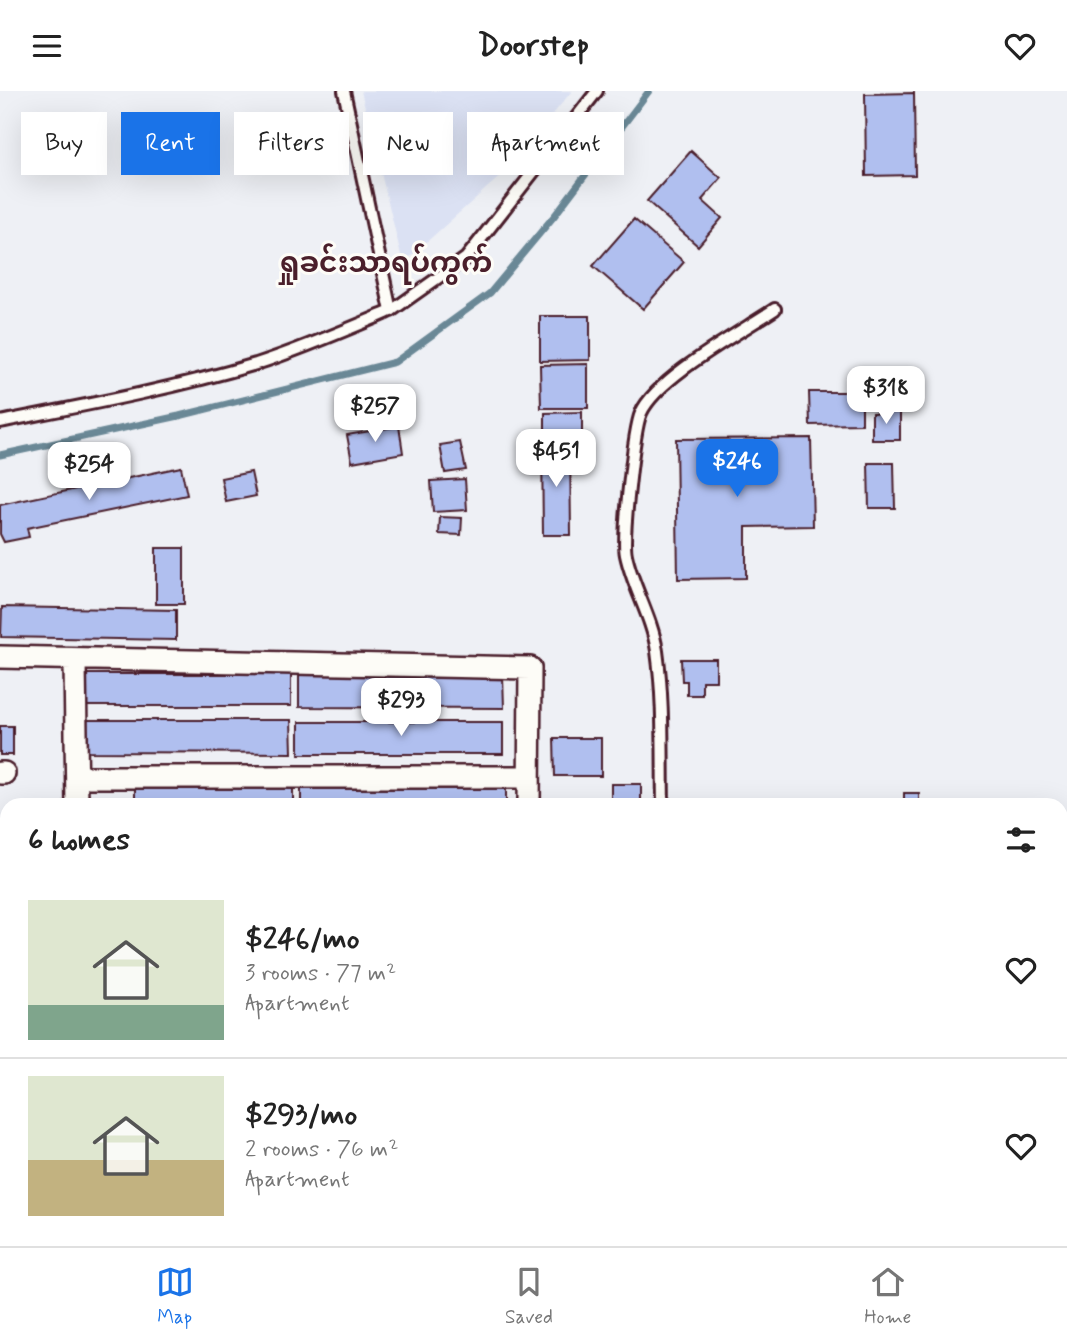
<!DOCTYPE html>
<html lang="en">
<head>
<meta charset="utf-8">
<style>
	:root { --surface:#fff; --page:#f6f6f6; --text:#222; --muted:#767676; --line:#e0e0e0; --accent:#1a73e8 }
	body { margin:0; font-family:Mynerve,"Noto Sans Myanmar",sans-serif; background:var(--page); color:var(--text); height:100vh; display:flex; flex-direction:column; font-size:26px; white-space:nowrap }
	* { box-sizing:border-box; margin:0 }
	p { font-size:23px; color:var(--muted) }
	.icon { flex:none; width:38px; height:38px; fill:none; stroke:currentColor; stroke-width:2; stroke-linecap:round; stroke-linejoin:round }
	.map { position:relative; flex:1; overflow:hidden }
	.drawer { position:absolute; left:0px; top:707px; width:1068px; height:448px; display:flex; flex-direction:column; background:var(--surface); border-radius:21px 21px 0 0; box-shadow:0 7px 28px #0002 }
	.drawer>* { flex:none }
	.top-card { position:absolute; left:21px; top:21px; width:700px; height:63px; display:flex; gap:14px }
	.price { position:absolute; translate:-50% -60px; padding:0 16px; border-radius:14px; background:#fff; color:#222; font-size:23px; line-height:46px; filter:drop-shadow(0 2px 4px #0008) }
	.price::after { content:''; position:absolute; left:50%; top:42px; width:21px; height:16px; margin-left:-10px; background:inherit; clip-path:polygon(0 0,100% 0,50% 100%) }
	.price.selected { background:var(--accent); color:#fff }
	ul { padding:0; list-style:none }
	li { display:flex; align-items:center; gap:21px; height:175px; padding:0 28px }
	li+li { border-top:2px solid var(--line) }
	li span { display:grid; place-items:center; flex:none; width:196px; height:140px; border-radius:0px; color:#555 }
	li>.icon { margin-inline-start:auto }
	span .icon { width:84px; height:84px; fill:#fffc; stroke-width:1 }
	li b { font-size:30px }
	h2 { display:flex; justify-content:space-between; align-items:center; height:84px; padding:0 28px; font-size:30px }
	.chip { padding:0 24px; border-radius:0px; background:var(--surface); box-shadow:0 7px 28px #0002; font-size:24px; line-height:63px }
	.chip.selected { background:var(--accent); color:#fff }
	header { display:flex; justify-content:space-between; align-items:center; height:91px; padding:0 28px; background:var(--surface); font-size:32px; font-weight:700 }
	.tabs { display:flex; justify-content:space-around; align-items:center; height:98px; border-top:2px solid var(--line); background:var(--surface); font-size:19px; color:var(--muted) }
	.tabs a { display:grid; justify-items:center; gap:4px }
	.tabs .selected { color:var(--accent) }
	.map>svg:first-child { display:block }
	.built { fill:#dbe1f3 }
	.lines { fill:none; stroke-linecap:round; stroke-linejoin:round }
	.stream { stroke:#6a8896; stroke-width:7 }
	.building { fill:#b0bfef; stroke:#4a1f2b; stroke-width:2 }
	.lane-casing { stroke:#4a1f2b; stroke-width:16 }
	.street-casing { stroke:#4a1f2b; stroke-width:26 }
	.lane { stroke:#fdfcf7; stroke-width:10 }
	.street { stroke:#fdfcf7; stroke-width:21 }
	.labels { text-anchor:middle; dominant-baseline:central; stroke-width:6; stroke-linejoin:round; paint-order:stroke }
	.quarter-label { font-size:28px; font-weight:bold; fill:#4a1f2b; stroke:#fdfcf7 }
</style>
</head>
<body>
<header><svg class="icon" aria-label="menu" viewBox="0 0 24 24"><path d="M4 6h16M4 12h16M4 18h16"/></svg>Doorstep<svg class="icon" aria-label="heart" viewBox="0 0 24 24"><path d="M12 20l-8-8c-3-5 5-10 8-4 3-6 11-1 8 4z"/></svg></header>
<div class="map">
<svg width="1067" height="1155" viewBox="0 0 1067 1155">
	<rect width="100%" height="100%" fill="#eef0f5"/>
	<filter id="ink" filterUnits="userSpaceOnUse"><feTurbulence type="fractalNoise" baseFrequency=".0143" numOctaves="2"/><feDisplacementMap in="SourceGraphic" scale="14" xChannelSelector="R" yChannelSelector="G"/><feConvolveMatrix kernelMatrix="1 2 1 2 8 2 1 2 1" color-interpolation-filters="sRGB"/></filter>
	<g filter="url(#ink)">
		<path class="built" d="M361,0H572L506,80L403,172Z
			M0,813H7V1148H555V1155H0Z"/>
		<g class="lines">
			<path class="stream" d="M0,364L179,325L395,271L490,202L555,124L649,0"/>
		</g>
		<path class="building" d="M914,2L915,84L866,85L865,3Z
			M691,60L721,87L702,109L722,127L698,155L647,110Z
			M634,128L684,171L643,218L593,175Z
			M540,225H590V269L540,270Z
			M588,273V317H541L540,274Z
			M809,301H862V333L810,334Z
			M582,321V344H545V322Z
			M900,321V349H872V322Z
			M399,335L403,362L352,371L347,344Z
			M811,347L813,435L746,436V487L678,488L676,348Z
			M460,351L466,379L445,382L440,354Z
			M542,352H570L571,444H543Z
			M868,372H894L895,417H869Z
			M181,376L187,404L27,437L29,446L4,451L0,443V414Z
			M251,381L256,405L226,411L221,387Z
			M465,388L467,419L433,421L431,390Z
			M440,426L462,427L461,444L439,443Z
			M156,457H184V513H156Z
			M2,516L176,519V549L1,546Z
			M681,568H716V590H702V604H687V590H682Z
			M87,583H291V615H87Z
			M299,584H503L504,617L299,616Z
			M87,629H291L292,662L87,661Z
			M299,631H503V663H299Z
			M0,635H13V664H0Z
			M554,647H601V685H555Z
			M611,693H641V714H611Z
			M135,696H293V714H135Z
			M301,697H506V714H301Z
			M904,702H919V714H904Z
			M0,854H7V1123H0Z
			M388,1148H431V1155H388Z"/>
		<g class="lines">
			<g class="lane-casing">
				<path id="lane" d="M344,0L391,220L466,167L597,0
					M0,331C86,314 172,298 256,273C302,258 346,239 391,220
					M663,714C662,663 664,610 657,560C652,526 633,497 626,464C622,447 634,338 641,322C657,286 741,241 775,218
					M0,1129H7
					M643,1155L645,1148"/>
			</g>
			<g class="street-casing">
				<path id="street" d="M0,566L530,577L529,714
					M75,573L77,714
					M0,682H4
					M77,686H529
					M0,797H7
					M74,1155V1148
					M514,1155L515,1148"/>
			</g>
			<use href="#lane" class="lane"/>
			<use href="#street" class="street"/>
		</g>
	</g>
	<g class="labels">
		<g class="quarter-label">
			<text x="385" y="173">ရှုခင်းသာရပ်ကွက်</text>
		</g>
	</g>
</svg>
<b class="price" style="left:886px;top:335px">$318</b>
<b class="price" style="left:375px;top:353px">$257</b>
<b class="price" style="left:556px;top:398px">$451</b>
<b class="price selected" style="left:737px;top:408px">$246</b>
<b class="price" style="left:89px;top:411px">$254</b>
<b class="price" style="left:401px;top:647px">$293</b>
<div class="top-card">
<a class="chip">Buy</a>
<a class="chip selected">Rent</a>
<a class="chip">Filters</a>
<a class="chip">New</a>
<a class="chip">Apartment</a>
</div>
<section class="drawer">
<h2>6 homes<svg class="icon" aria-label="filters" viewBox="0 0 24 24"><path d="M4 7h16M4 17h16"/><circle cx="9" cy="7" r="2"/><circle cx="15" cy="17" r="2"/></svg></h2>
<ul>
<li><span style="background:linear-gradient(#dfe7d0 75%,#7fa58c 0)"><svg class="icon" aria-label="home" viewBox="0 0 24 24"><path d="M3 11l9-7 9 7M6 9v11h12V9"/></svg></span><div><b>$246/mo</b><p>3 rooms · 77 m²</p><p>Apartment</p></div><svg class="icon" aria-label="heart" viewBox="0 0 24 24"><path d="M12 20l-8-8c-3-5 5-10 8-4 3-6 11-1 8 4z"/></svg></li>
<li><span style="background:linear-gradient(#dfe7d0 60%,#c2b280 0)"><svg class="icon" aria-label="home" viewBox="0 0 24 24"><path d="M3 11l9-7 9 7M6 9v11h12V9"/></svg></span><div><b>$293/mo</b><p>2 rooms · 76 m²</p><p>Apartment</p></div><svg class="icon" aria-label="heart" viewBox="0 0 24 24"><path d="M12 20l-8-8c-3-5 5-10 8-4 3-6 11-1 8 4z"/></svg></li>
</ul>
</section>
</div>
<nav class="tabs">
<a class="selected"><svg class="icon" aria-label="map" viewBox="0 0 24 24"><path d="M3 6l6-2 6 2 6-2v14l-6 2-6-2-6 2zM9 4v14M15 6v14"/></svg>Map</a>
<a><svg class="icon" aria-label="saved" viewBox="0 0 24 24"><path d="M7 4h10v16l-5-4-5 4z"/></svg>Saved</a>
<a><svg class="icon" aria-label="home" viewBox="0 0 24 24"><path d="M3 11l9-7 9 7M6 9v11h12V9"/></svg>Home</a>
</nav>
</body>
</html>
